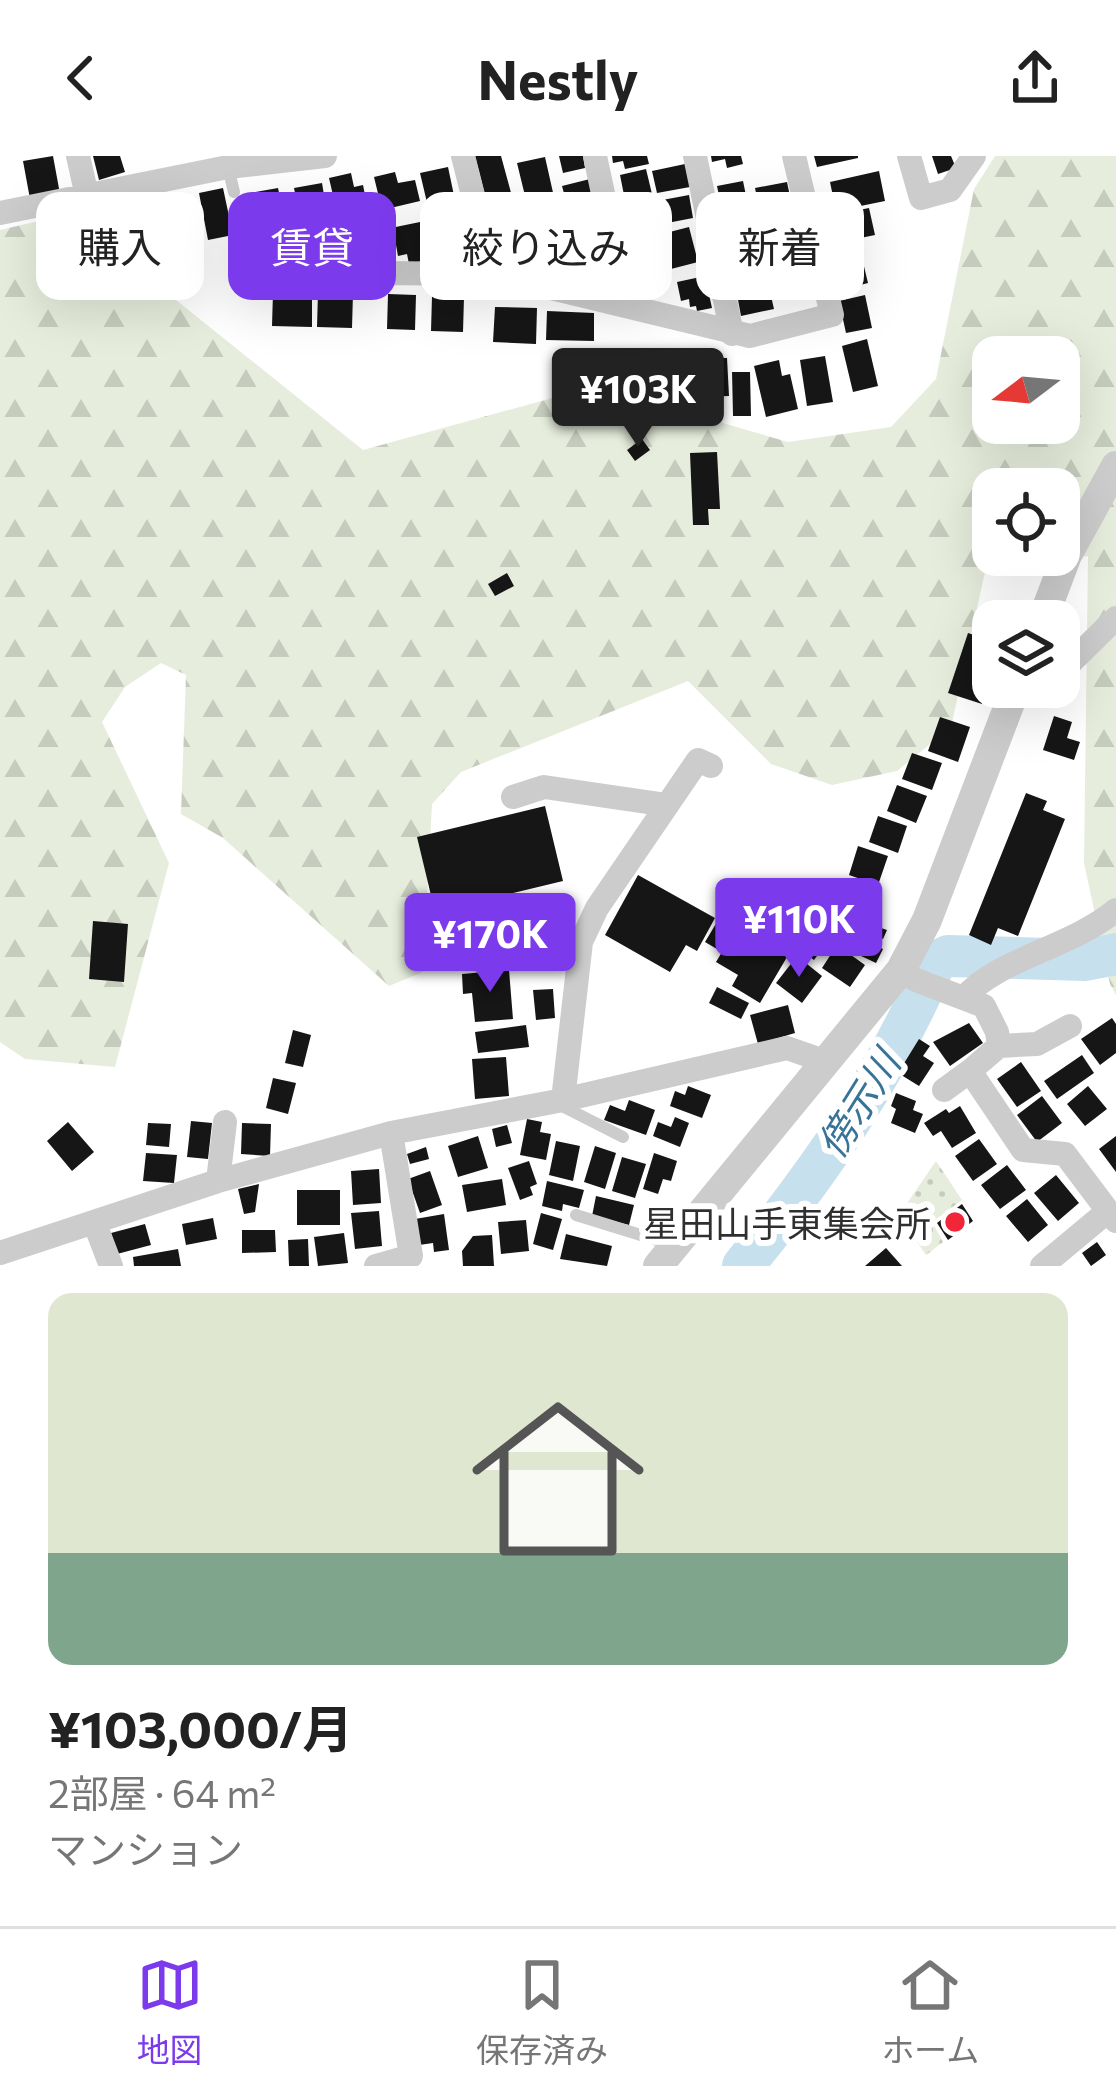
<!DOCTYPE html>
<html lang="ja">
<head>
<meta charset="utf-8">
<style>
	:root { --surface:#fff; --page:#f6f6f6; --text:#222; --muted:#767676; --line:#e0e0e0; --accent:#7c3aed }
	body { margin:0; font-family:Commissioner,"Noto Sans JP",sans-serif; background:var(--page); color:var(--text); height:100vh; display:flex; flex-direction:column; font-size:45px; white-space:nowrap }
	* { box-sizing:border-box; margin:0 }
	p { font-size:39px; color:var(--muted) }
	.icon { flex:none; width:66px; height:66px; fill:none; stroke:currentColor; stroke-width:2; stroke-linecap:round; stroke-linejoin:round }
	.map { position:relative; height:1110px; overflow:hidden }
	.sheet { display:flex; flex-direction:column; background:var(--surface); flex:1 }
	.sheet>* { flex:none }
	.hud { position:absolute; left:36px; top:36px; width:1044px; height:108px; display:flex; gap:24px }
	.needle { width:78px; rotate:254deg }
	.controls { position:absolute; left:972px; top:180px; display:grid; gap:24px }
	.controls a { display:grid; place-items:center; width:108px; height:108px; border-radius:24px; background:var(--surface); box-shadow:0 12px 48px #0002; font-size:60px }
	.price { position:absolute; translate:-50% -102px; padding:0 27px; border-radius:12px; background:var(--accent); color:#fff; font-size:39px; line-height:78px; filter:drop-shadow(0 3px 6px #0008) }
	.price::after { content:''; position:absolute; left:50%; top:72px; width:36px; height:27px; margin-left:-18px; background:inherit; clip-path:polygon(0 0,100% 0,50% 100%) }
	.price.active { background:#222; color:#fff }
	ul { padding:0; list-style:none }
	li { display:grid; align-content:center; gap:24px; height:636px; padding:0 48px }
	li+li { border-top:3px solid var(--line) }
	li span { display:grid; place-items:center; height:372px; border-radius:24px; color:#555 }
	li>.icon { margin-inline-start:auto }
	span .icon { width:216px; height:216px; fill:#fffc; stroke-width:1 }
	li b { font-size:51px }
	.tag { padding:0 42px; border-radius:24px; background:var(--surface); box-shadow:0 12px 48px #0002; font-size:42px; line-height:108px }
	.tag.active { background:var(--accent); color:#fff }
	header { display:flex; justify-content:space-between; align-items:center; height:156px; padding:0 48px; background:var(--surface); font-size:54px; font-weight:700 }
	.dock { display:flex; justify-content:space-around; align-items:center; height:168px; border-top:3px solid var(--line); background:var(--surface); font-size:33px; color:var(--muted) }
	.dock a { display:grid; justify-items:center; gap:6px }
	.dock .active { color:var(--accent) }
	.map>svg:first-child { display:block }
	.grass { fill:url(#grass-dots) }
	.forest { fill:url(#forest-firs); fill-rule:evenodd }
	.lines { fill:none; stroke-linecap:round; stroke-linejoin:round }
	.river { stroke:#c7e0ee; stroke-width:42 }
	.building { fill:#161616 }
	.service { stroke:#ccc; stroke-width:12 }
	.minor { stroke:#ccc; stroke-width:24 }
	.tertiary { stroke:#ccc; stroke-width:30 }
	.poi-dot { fill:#f12638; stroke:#fff; stroke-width:4.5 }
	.labels { text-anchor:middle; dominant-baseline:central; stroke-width:12; stroke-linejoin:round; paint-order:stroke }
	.poi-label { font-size:36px; fill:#2f2f2f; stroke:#fff; text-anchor:end }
	.water-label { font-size:39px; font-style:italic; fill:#377497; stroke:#fff }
</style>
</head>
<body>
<header><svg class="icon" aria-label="back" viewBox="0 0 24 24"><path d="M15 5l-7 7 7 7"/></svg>Nestly<svg class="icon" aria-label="share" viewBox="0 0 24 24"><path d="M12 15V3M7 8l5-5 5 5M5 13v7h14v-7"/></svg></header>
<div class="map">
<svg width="1116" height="1110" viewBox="0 0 1116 1110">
	<defs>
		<pattern id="grass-dots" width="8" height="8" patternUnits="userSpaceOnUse" patternTransform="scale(3)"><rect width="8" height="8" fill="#e6eddc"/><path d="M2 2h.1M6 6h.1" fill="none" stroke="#c6ccbd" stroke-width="1.8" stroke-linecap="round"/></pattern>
		<pattern id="forest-firs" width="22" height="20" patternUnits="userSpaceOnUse" patternTransform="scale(3)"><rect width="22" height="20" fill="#e6eddc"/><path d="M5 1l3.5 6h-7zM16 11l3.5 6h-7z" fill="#c6ccbd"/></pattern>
	</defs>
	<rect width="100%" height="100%" fill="#fff"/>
	<path class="grass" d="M936,1005L962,1044L932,1066L943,1086L926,1099L899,1059Z"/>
	<path class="forest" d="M995,0H1116V839L1110,828L1084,707L1088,400L985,416L951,571L897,615L832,629L771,608L688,525L461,616L432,648L423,816L389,830L223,682L181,658L186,519L161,507L125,531L102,566L169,707L115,911L25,903L0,886V74L137,42L159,61L166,136L363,294L596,230L788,286L891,271L936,223L974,33ZM993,201H1059V267H993ZM993,333H1059V399H993Z"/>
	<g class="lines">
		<path class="river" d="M743,1110C820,1015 887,919 935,806L948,800L1085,804L1116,798"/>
	</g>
	<path class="building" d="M53,0L60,38L30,43L23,5Z
		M93,0H120L125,16L99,24Z
		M475,0H501L513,44L488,51Z
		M559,0H583L585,12L563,17Z
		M612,0H647L649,8L625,13L623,5L613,7Z
		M711,0H741L743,8L727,12L725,3L712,6Z
		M814,0H858V2L817,11Z
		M932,0H951L956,12L938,18Z
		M545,1L554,41L527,48L517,7Z
		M685,8L690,31L657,37L652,15Z
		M448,11L456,49L429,55L420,17Z
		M646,13L652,38L625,44L620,19Z
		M879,15L885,45L836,55L830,26Z
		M395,16L398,27L415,24L420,45L382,54L374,21Z
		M351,17L354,31L363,29L368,54L338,61L329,22Z
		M590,23L596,47L586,50L589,62L572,67L562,30Z
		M743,25L749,54L723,60L717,30Z
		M787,26L791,45L781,47L782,57L761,61L755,32Z
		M322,27L327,57L300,62L294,32Z
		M223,32L233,79L208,84L199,37Z
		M278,32L284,60L255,65L250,37Z
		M689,39L693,62L662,68L657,45Z
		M651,43L656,68L626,74L620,50Z
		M869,52L875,79L841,86L835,59Z
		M513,53L523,102L509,105L503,80L493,82L488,59Z
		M556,58L566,104L538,110L528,64Z
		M795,59L799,76L763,86L758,69Z
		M598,64L600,74L574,81L572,70Z
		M420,66L427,104L409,108L407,98L398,100L396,89L389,91L386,73Z
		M369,67L376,105L349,110L341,72Z
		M462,69L470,107L447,112L439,74Z
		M289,70L294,98L257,106L251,78Z
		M328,70L335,104L311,110L304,75Z
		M689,71L698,106L671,113L662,78Z
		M754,71L760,100L734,106L727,77Z
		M655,76L658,95L628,101L624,82Z
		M603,80L611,119L579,125L571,86Z
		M795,84L801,110L773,117L767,91Z
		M861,98L868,127L837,135L830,105Z
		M662,101L667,125L638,131L633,107Z
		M762,105L766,121L734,129L730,112Z
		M705,120L712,152L697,155L696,150L690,151L689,143L681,145L677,126Z
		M768,127L774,153L741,160L736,133Z
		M273,136L312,137V171L272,170Z
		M318,136L353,137L352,172L317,171Z
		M388,138L416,139L415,174L387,173Z
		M865,139L872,172L846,177L839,145Z
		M432,140L464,141L463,176L431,175Z
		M495,151L537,152L536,188L493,186Z
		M547,155L594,157V185L546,184Z
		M867,183L878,230L853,236L842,190Z
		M825,200L833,246L807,250L800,204Z
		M711,202H727L729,240L700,241L698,220H712Z
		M779,204L782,220L790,218L798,253L766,261L754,210Z
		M732,216H750L751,260H733Z
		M642,283L650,294L635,305L627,294Z
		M717,296L720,353H708L709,369H693L690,297Z
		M507,417L514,430L495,440L488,428Z
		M968,477L990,484L984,503L993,506V513L982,548L948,537Z
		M1054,560L1072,566L1067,582L1080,586L1074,604L1043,594Z
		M940,561L970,571L958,606L928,595Z
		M912,597L942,607L932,634L902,623Z
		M897,629L927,640L916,667L887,655Z
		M1026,637L1047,645L1043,654L1065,663L1018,780L998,772L991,789L969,779Z
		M545,650L563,725L435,756L417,681Z
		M878,660L907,670L898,697L869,686Z
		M858,690L888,700L878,729L849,719Z
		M638,719L715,762L697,795L686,789L670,816L605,779Z
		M844,722L870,732L860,760L833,750Z
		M720,761L787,801L760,847L732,830L738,819L716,806L722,796L705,786Z
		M852,762L887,774L883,783L849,770Z
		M813,763L833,778L814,804L794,789Z
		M93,765L128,768L124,826L89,823Z
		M549,772L569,774L567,796L547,794Z
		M866,784L883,793L876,807L859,799Z
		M837,789L865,809L850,831L822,812Z
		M797,800L822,820L802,847L776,827Z
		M509,814L513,863L475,866L472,837L463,838L462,818Z
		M717,831L749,847L741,863L709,847Z
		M553,833L555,862L536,864L533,834Z
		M788,849L795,877L758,888L750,859Z
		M1112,862L1116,868V897L1100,909L1081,883Z
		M969,867L983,887L950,910L933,886Z
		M526,869L529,891L478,897L475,876Z
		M293,874L311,879L303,911L285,907Z
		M919,883L930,890L923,900L934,907L919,930L898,917Z
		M1082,899L1094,917L1057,943L1044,925Z
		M506,901L509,940L475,943L472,903Z
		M1021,906L1041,935L1017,951L997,923Z
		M273,922L296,927L288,958L266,952Z
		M688,930L711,939L702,962L670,950L675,935L685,939Z
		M1088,930L1107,953L1085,970L1067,948Z
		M896,937L916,945L913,954L923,958L915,977L891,967L896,953L891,950Z
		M1042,940L1062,967L1037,986L1017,959Z
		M629,944L655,954L646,979L604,964L610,949L625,955Z
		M960,950L976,977L952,992L941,975L933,980L924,967L946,953L949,957Z
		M675,961L689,967L680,991L653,980L658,966L671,971Z
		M527,963L542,966L540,976L551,978L546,1004L520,999Z
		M191,965L212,967L208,1003L187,1001Z
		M68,966L94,996L72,1015L47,985Z
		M148,967L171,968L169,991L146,989Z
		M242,967L271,968L270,1000L241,998Z
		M507,969L512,987L496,991L492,973Z
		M478,980L488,1012L458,1021L448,990Z
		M1116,980V1016L1099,993Z
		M979,983L997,1008L973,1025L955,1000Z
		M556,985L580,990L573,1025L549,1019Z
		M595,990L616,997L605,1033L584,1026Z
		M426,991L429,1003L410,1008L407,998Z
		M146,997L177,999L174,1027L143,1025Z
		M654,997L677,1005L671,1025L663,1023L658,1038L643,1033Z
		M622,1001L646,1008L635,1042L612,1035Z
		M529,1005L537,1028L530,1031L533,1039L520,1044L508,1012Z
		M1007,1009L1026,1034L1000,1053L981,1029Z
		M379,1013L381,1047L353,1049L351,1015Z
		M430,1015L442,1049L420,1057L408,1023Z
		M1056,1019L1079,1047L1058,1065L1034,1037Z
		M502,1023L506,1049L467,1056L462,1029Z
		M547,1025L584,1034L579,1052L563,1048L562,1055L542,1050Z
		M259,1028L255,1056L244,1058L238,1033Z
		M297,1034H340V1069H297Z
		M596,1040L634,1049L629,1069L592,1060Z
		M1027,1043L1048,1069L1028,1086L1006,1060Z
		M962,1048L973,1065L948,1084L937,1067Z
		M379,1055L382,1090L355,1093L351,1057Z
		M541,1057L562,1063L553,1094L533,1088Z
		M444,1058L449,1094L434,1096L433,1087L419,1089L415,1063Z
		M213,1062L217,1083L186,1089L182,1068Z
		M526,1064L529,1095L501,1098L498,1066Z
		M145,1068L151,1089L117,1098L111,1077Z
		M242,1074H275L276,1096L242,1097Z
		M344,1077L348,1107L318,1110L314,1081Z
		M566,1078L612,1090L607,1110L560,1103Z
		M492,1079L494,1110H463L462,1095L473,1080Z
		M308,1083L309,1110H289L288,1084Z
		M1097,1086L1106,1099L1091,1110L1082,1097Z
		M886,1092L902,1110H865Z
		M178,1093L181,1110H134L133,1101Z"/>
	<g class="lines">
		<path class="service" d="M228,11L234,36
			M560,949L623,981
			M576,1059L673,1089"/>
		<path class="minor" d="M78,0L87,40
			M463,0L493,118
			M595,0L627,150
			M695,0L732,178
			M909,0L921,42L950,34L974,0
			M0,57L228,11L325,0
			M252,116L493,118L750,180L832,159L794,0
			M1059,518L1116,462
			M513,641L544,631L667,649
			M901,814L916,824L984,850L997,876L999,890L970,915L1023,994L1065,998L1108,1055
			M964,842C995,804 1072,791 1116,754
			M999,890L1037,888L1070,870
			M944,934L970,915
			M563,944L581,786L597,752L698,604L711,610
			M218,1025L225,966
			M95,1068L111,1110
			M0,1097L218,1025L391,977L563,944L787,892L824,905
			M376,1110L411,1100L391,977
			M1042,1110L1108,1055L1116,1065"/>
		<path class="tertiary" d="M1042,465L1067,399L1116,310
			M658,1110L901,814L927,764L1016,531"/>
	</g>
	<circle class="poi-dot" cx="955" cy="1066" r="12"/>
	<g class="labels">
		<g class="poi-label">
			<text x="931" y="1066">星田山手東集会所</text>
		</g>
		<g class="water-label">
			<text transform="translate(857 947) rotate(-58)">傍示川</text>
		</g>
	</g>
</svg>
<div class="controls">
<a><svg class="needle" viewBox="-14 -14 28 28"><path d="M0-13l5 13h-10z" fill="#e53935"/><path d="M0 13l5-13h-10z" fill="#767676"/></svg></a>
<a><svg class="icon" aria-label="locate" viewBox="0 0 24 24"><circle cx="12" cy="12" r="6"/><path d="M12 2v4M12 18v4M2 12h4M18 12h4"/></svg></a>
<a><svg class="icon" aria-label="layers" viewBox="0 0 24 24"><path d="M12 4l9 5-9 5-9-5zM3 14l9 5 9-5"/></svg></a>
</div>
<b class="price active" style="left:638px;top:294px">¥103K</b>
<b class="price" style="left:799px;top:824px">¥110K</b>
<b class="price" style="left:490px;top:839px">¥170K</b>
<div class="hud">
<a class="tag">購入</a>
<a class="tag active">賃貸</a>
<a class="tag">絞り込み</a>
<a class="tag">新着</a>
</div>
</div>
<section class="sheet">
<ul>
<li><span style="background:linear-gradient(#dfe7d0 70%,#7fa58c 0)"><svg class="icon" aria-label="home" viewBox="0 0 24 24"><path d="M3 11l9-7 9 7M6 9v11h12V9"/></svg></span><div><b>¥103,000/月</b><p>2部屋 · 64 m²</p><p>マンション</p></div></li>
</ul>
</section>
<nav class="dock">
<a class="active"><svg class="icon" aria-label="map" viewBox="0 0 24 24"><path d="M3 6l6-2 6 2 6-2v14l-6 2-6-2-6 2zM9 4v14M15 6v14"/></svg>地図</a>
<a><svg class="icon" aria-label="saved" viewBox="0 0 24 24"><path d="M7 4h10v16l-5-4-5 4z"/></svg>保存済み</a>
<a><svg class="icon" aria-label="home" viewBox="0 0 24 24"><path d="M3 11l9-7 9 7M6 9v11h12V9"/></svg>ホーム</a>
</nav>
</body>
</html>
